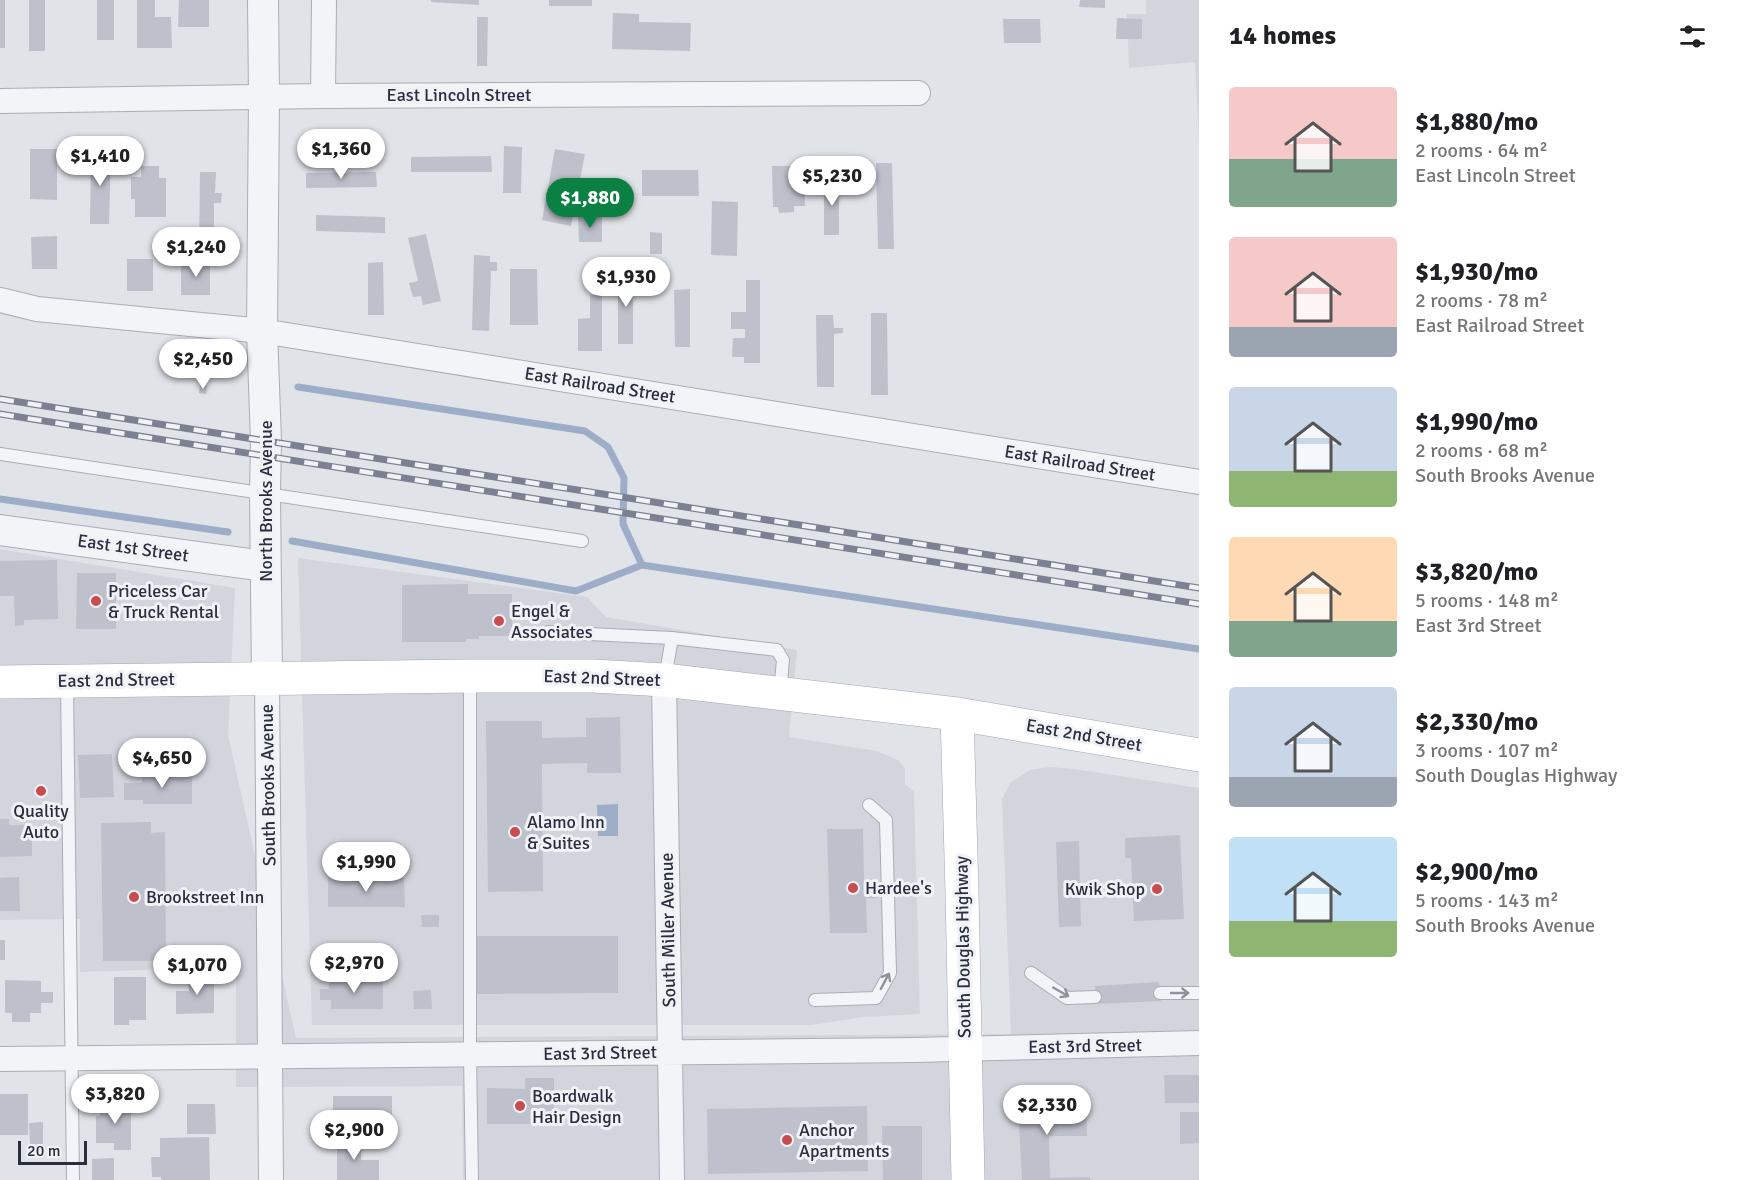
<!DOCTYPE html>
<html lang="en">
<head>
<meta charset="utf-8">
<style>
	:root { --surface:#fff; --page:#f6f6f6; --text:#202124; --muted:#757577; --accent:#0b8043 }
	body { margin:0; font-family:Signika,sans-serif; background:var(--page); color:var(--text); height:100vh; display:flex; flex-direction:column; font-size:22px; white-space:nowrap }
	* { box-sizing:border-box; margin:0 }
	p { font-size:20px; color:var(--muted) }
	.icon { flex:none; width:33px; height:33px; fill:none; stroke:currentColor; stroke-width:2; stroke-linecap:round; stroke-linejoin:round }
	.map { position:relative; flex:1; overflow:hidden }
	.panel { display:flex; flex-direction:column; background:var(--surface); width:540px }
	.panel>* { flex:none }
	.scale { position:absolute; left:18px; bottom:15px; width:69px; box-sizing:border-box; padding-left:6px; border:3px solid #2a2f3f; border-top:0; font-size:16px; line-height:21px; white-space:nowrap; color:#2a2f3f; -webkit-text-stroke:4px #f0f2f6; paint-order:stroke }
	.price { position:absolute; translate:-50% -51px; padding:0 14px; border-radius:21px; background:#fff; color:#222; font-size:20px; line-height:39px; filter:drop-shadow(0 2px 3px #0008) }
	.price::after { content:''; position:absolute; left:50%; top:36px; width:18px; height:14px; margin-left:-9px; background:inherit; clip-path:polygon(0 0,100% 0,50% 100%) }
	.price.active { background:var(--accent); color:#fff }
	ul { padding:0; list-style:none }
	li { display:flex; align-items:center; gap:18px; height:150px; padding:0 30px }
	li span { display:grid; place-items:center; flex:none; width:168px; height:120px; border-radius:6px; color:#555 }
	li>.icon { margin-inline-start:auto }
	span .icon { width:72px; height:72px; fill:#fffc; stroke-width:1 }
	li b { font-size:26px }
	h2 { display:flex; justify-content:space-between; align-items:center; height:72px; padding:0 30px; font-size:26px }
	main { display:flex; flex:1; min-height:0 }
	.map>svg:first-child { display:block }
	.built { fill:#d3d5dd }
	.water { fill:#9dadc7 }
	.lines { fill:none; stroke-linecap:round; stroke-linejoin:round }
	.stream { stroke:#9dadc7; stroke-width:7 }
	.building { fill:#bec1cb }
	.service-casing { stroke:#a9adb5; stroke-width:14 }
	.minor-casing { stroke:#a9adb5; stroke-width:26 }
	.tertiary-casing { stroke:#a9adb5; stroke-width:32 }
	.primary-casing { stroke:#a0a6b4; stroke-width:34 }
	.service { stroke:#f3f4f7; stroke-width:12 }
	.minor { stroke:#f3f4f7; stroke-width:24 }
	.tertiary { stroke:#f3f4f7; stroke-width:30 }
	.primary { stroke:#fff; stroke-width:33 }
	.rail-casing { stroke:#7b8191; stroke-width:7 }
	.rail { stroke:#f0f2f6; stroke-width:4.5; stroke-dasharray:14; stroke-linecap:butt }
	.oneway { stroke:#8e929b }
	.poi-dot { fill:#c74c50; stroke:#f0f2f6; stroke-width:2 }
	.labels { text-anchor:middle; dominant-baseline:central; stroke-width:6; stroke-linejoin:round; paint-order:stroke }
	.street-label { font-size:18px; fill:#2a2f3f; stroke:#f0f2f6 }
	.poi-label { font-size:18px; fill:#2a2f3f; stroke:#f0f2f6; text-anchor:start }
</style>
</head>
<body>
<main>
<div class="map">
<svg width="1199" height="1180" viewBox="0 0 1199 1180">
	<rect width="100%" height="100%" fill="#e0e3e8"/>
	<path class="built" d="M1146,0H1199V141L1195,62L1129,68L1127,14H1146Z
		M0,549L235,588L228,735L296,1038L1011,1034L1002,799L1010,783L1030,770L1050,767L1074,769L1199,788V1180H463L462,1086L236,1087V967L80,972V919L0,920Z
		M298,558L587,597L606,617L797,650L789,737L877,751L900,761L905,769V784L914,792L920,1014L863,1017L812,1025H312Z"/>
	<path class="water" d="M618,804V836H598L597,805Z"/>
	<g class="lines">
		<path class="stream" d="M298,387L585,431L608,447L624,478L623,524L642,565L1199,649
			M0,499L228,532
			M292,541L576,591L642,565"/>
	</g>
	<path class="building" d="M0,0H5V48H0Z
		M29,0H45V51H29Z
		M97,0H114V40H97Z
		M137,0H155V17H171L172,48H137Z
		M179,0H209V27H178Z
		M431,0H479V5L431,2Z
		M549,0H592V6H549Z
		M1080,0H1105V8L1079,7Z
		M613,13L639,14V22L691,23L690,51L612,49Z
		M477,17H488L487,66H477Z
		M1117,18L1142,19V39H1116Z
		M1003,19H1040L1041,43H1004Z
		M504,146L522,147L521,193H503Z
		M30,149H57V200L30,199Z
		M555,149L585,154L571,226L542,220Z
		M91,151L111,152L109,224H90Z
		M491,156L492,172H411V157Z
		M876,163H892L894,249H878Z
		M141,166H159V178H166V217H135V199H131V177H141Z
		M772,166H791V174L804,173L805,206H794V212L779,213L778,207H773Z
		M642,170H698L699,196H642Z
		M200,172H216L215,193H222L221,203H214V253H199Z
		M376,172L377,187L306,188V173Z
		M824,180H839V235H824Z
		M712,201L738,202L737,256L711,255Z
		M316,215L385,217V233L316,231Z
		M602,216V242H579L578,217Z
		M650,232L662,233V254H650Z
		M426,234L441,301L423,305L421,296L413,297L409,283L418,281L408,238Z
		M57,236V269H32L31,237Z
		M474,255L490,256V262H497V271H491L489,331L472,330Z
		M127,259H153V291H127Z
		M181,262H210V295H181Z
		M383,262L384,315H368V263Z
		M510,269H537L538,325H510Z
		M618,273H633V344H618Z
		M746,280H760V363H744V357H732L733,338H745V329H731V312H746Z
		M690,289V347H675L674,290Z
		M590,295H602V351H578V319L590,318Z
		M871,313H887L888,395H871Z
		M816,315H833L834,328H843V333L834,334V387H817Z
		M200,385L207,386L206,394L199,393Z
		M57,560L58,619L24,620V625L15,626L14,596H0V561Z
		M77,573H116V629H76Z
		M468,584V594H512V636H479V639H466V642H402V585Z
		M620,717L621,773H587V763L542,764L543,891L488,892L486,721H542V738L586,737V718Z
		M112,754L114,797L80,798L78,755Z
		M142,772H192V804H143V800H124V783H142Z
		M0,819H9V825H32V856L0,857Z
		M151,822V833L165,832L166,961H103L101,823Z
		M827,829H863L864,879H877V898H866L867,933H830Z
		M1180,835L1184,919L1134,921L1131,858H1125V838Z
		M1079,841L1081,926L1059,927L1056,842Z
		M19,877L20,911H0V878Z
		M328,878H404L405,907H328Z
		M421,915H439V927H422Z
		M476,936H618V993L476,994Z
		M0,940H5V960H0Z
		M188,976H214V1013L176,1014V991H189Z
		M114,977H146V1020H129V1025H114Z
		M5,980L41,981V992H53V1003H41V1013H30V1022H12V1013H5Z
		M329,980H383V1009H331V1000H320V989H329Z
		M1159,982L1161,1001L1096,1004L1095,986Z
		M431,990L432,1009H414L413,991Z
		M1164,1075H1199V1103H1165Z
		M525,1078H554V1124H487V1088L525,1089Z
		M0,1094H28V1135H0Z
		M333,1096H392V1129H333Z
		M106,1100H120V1107H131V1150H114V1143H96V1116H100V1105H106Z
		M187,1104H215L216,1134H187Z
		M1086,1105L1087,1136H1049L1050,1178L1090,1177V1180H1022L1018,1106Z
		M867,1106L868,1171L708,1174L707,1109Z
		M1180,1112H1199V1143L1180,1144Z
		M43,1122V1144H30L29,1123Z
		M882,1126H922V1180H883Z
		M337,1135H361V1160H379V1180H337Z
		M209,1137L210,1180H161V1177H152L151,1157H160V1138Z
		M114,1158V1180H92V1159Z"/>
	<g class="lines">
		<g class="service-casing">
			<path id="service" d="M0,454L582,541
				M548,632L672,638L777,650L783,660L780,692
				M470,677V1054L472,1180
				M665,678L672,638
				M67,683L73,1180
				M1031,973L1067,998L1095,997
				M1160,993H1199
				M815,1000L876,998L890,973L886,820L869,805"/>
		</g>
		<g class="minor-casing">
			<path id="minor" d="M323,96L324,0
				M0,101L323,96L918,93
				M0,300L37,309L262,331L1199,482
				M267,678L271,1180
				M664,680L672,1180
				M0,1059L915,1050L1199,1043"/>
		</g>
		<g class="tertiary-casing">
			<path id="tertiary" d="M263,0L264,96L262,331L266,441L265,494L267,678
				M0,530L265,566"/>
		</g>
		<g class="primary-casing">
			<path id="primary" d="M0,682L470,676H594L664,680L957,714L1199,755
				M957,714L962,893L968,1180"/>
		</g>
		<use href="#service" class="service"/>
		<use href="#minor" class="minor"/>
		<use href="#tertiary" class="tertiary"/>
		<use href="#primary" class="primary"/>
		<g class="rail-casing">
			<path id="rail" d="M0,399L1199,588
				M0,414L1199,604"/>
		</g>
		<use href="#rail" class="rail"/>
	</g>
	<defs><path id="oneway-shaft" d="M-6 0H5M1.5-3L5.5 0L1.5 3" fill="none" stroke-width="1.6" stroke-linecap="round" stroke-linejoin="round" transform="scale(1.5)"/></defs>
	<g class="oneway">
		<use href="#oneway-shaft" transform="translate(885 981) rotate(-62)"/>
		<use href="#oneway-shaft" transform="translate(1061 992) rotate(30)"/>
		<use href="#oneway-shaft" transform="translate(1180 993)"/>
	</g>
	<g class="poi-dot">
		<circle cx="96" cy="601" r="6"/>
		<circle cx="499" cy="621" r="6"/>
		<circle cx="41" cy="791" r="6"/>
		<circle cx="515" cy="832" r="6"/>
		<circle cx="853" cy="888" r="6"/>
		<circle cx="1157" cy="889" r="6"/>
		<circle cx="134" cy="897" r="6"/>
		<circle cx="520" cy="1106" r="6"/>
		<circle cx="787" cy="1140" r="6"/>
	</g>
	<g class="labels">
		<g class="street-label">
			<text x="459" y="95">East Lincoln Street</text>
			<text transform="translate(600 385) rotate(9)">East Railroad Street</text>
			<text transform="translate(1080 463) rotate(9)">East Railroad Street</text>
			<text transform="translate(266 501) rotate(-90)">North Brooks Avenue</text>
			<text transform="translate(133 548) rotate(8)">East 1st Street</text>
			<text transform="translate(602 678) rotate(2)">East 2nd Street</text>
			<text transform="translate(116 680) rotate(-1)">East 2nd Street</text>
			<text transform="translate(1084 735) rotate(10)">East 2nd Street</text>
			<text transform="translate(268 785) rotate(-91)">South Brooks Avenue</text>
			<text transform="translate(668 930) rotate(-91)">South Miller Avenue</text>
			<text transform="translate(963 947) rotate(-91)">South Douglas Highway</text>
			<text transform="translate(1085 1046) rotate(-1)">East 3rd Street</text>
			<text transform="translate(600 1053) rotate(-1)">East 3rd Street</text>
		</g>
		<g class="poi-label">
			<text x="108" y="591">Priceless Car<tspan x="108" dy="21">&amp; Truck Rental</tspan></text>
			<text x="511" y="611">Engel &amp;<tspan x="511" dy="21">Associates</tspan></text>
			<text x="41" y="811" text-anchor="middle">Quality<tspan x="41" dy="21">Auto</tspan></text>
			<text x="527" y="822">Alamo Inn<tspan x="527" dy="21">&amp; Suites</tspan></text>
			<text x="865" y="888">Hardee's</text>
			<text x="1145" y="889" text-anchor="end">Kwik Shop</text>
			<text x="146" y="897">Brookstreet Inn</text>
			<text x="532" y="1096">Boardwalk<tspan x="532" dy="21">Hair Design</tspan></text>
			<text x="799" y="1130">Anchor<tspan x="799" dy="21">Apartments</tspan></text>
		</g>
	</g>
</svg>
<div class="scale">20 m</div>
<b class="price" style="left:341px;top:180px">$1,360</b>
<b class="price" style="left:100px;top:187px">$1,410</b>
<b class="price" style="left:832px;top:207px">$5,230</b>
<b class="price active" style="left:590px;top:229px">$1,880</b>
<b class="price" style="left:196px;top:278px">$1,240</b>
<b class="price" style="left:626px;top:308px">$1,930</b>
<b class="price" style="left:203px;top:390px">$2,450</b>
<b class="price" style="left:162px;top:789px">$4,650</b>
<b class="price" style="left:366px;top:893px">$1,990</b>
<b class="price" style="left:354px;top:994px">$2,970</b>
<b class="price" style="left:197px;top:996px">$1,070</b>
<b class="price" style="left:115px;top:1125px">$3,820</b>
<b class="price" style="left:1047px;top:1136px">$2,330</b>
<b class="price" style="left:354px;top:1161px">$2,900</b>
</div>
<section class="panel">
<h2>14 homes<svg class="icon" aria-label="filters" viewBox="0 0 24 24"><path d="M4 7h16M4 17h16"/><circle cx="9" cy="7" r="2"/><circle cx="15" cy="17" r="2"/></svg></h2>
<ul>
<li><span style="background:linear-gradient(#f6c9c9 60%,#7fa58c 0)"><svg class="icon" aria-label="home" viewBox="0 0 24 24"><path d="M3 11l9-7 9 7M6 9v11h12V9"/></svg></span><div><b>$1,880/mo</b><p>2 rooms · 64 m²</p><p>East Lincoln Street</p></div></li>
<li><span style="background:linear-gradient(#f6c9c9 75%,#9aa5b1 0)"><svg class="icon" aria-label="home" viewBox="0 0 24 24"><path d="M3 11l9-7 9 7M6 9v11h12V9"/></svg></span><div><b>$1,930/mo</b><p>2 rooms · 78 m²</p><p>East Railroad Street</p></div></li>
<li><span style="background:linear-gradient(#c9d6e8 70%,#8fb573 0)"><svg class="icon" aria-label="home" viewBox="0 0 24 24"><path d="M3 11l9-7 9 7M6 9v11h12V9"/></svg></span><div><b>$1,990/mo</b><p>2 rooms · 68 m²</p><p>South Brooks Avenue</p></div></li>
<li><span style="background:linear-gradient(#ffd9b3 70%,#7fa58c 0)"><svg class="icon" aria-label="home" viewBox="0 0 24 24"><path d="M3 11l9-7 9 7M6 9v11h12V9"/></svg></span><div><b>$3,820/mo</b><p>5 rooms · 148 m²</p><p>East 3rd Street</p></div></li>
<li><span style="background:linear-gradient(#c9d6e8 75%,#9aa5b1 0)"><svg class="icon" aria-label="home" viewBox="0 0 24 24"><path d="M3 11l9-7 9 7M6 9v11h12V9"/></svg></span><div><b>$2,330/mo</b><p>3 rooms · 107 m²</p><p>South Douglas Highway</p></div></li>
<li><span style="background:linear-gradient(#bfe0f5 70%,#8fb573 0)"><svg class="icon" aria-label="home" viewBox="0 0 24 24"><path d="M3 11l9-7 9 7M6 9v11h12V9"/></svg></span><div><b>$2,900/mo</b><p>5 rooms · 143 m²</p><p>South Brooks Avenue</p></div></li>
</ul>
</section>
</main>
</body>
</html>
